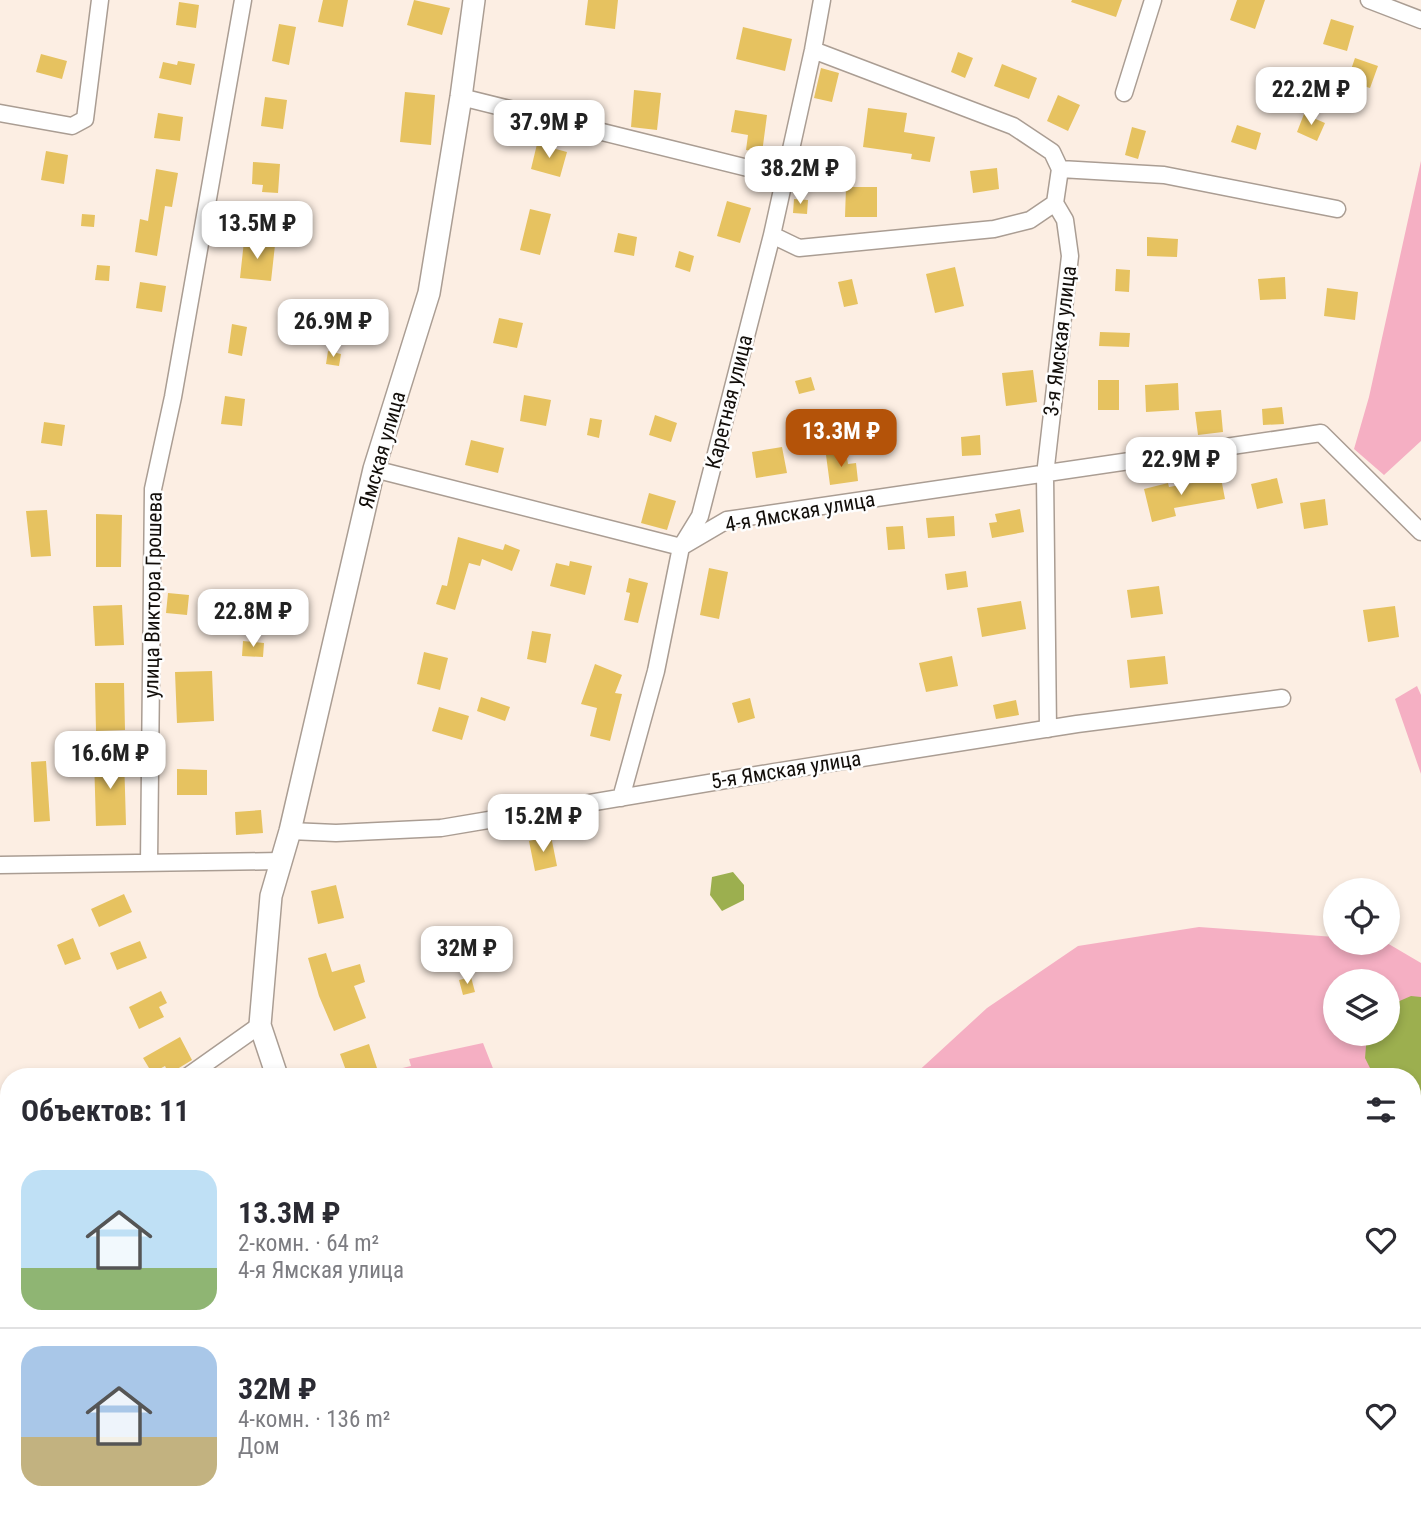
<!DOCTYPE html>
<html lang="ru">
<head>
<meta charset="utf-8">
<style>
	:root { --surface:#fff; --page:#f7f7f7; --text:#2b2b33; --muted:#7c7c81; --line:#e1e1e2; --accent:#b45309 }
	body { margin:0; font-family:"Roboto Condensed",sans-serif; background:var(--page); color:var(--text); height:100vh; display:flex; flex-direction:column; font-size:26px; white-space:nowrap }
	* { box-sizing:border-box; margin:0 }
	p { font-size:23px; color:var(--muted) }
	.icon { flex:none; width:38px; height:38px; fill:none; stroke:currentColor; stroke-width:2; stroke-linecap:round; stroke-linejoin:round }
	.map { position:relative; flex:1; overflow:hidden }
	.panel { position:absolute; left:0px; top:1068px; width:1421px; height:450px; display:flex; flex-direction:column; background:var(--surface); border-radius:28px 28px 0 0; box-shadow:0 4px 10px #0003 }
	.panel>* { flex:none }
	.controls { position:absolute; left:1323px; top:878px; display:grid; gap:14px }
	.controls a { display:grid; place-items:center; width:77px; height:77px; border-radius:50%; background:var(--surface); box-shadow:0 4px 10px #0003; font-size:35px }
	.price { position:absolute; translate:-50% -60px; padding:0 16px; border-radius:14px; background:#fff; color:#222; font-size:23px; line-height:46px; filter:drop-shadow(0 2px 4px #0008) }
	.price::after { content:''; position:absolute; left:50%; top:42px; width:21px; height:16px; margin-left:-10px; background:inherit; clip-path:polygon(0 0,100% 0,50% 100%) }
	.price.selected { background:var(--accent); color:#fff }
	ul { padding:0; list-style:none }
	li { display:flex; align-items:center; gap:21px; height:175px; padding:0 21px }
	li+li { border-top:2px solid var(--line) }
	li span { display:grid; place-items:center; flex:none; width:196px; height:140px; border-radius:21px; color:#555 }
	li>.icon { margin-inline-start:auto }
	span .icon { width:84px; height:84px; fill:#fffc; stroke-width:1 }
	li b { font-size:30px }
	h2 { display:flex; justify-content:space-between; align-items:center; height:84px; padding:0 21px; font-size:30px }
	.map>svg:first-child { display:block }
	.green { fill:#f5afc3; fill-rule:evenodd }
	.water { fill:#9caf4f }
	.building { fill:#e6c260 }
	.lines { fill:none; stroke-linecap:round; stroke-linejoin:round }
	.street-casing { stroke:#aa9d93; stroke-width:19 }
	.secondary-casing { stroke:#aa9d93; stroke-width:24 }
	.street { stroke:#fff; stroke-width:16 }
	.secondary { stroke:#fff; stroke-width:21 }
	.labels { text-anchor:middle; dominant-baseline:central; stroke-width:5; stroke-linejoin:round; paint-order:stroke }
	.street-label { font-size:21px; fill:#120e0a; stroke:#fefefe }
</style>
</head>
<body>
<div class="map">
<svg width="1421" height="1517" viewBox="0 0 1421 1517">
	<rect width="100%" height="100%" fill="#fceee3"/>
	<path class="green" d="M1421,161V441L1384,475L1354,449L1369,397Z
		M1417,686L1421,695V774L1395,699Z
		M1199,927L1335,937V943H1387L1421,963V1517H1413L1406,1509L1412,1508V1076H913L987,1008L1078,946ZM1335,982H1388V1034H1335Z
		M483,1043L496,1076H368L411,1066L409,1059Z"/>
	<path class="water" d="M733,872L744,885V900L722,911L710,895L712,877Z
		M1411,996L1421,997V1155L1412,1139L1414,1126L1412,1123V1076H1395L1392,1070L1370,1068L1365,1058L1367,1034H1388V1006Z"/>
	<path class="building" d="M323,0H348L343,27L318,22Z
		M414,0L450,8L442,35L407,25Z
		M588,0H618L615,29L585,25Z
		M1072,0H1122L1116,17L1071,2Z
		M1237,0H1265L1255,29L1230,20Z
		M179,2L199,5L196,28L176,25Z
		M1331,19L1354,26L1347,51L1323,44Z
		M279,24L296,27L289,65L272,61Z
		M743,27L792,39L785,71L736,59Z
		M958,52L973,58L965,78L951,72Z
		M41,54L67,61L62,79L36,72Z
		M1355,58L1378,66L1370,88L1347,81Z
		M178,61L195,64L191,85L159,78L163,62L177,65Z
		M1002,64L1037,78L1029,99L994,86Z
		M821,68L839,73L832,102L814,98Z
		M634,90L661,93L657,130L631,127Z
		M405,92L435,95L431,145L400,142Z
		M1058,95L1080,105L1068,131L1047,121Z
		M265,97L287,100L283,129L261,126Z
		M868,108L907,113L904,132L935,137L930,162L911,159L912,154L863,147Z
		M735,110L767,115L762,153L746,150L748,135L731,132Z
		M158,113L183,117L180,141L154,138Z
		M1304,114L1325,123L1317,141L1297,132Z
		M1237,125L1261,133L1256,150L1231,142Z
		M1132,127L1146,131L1138,159L1125,155Z
		M537,144L567,152L560,177L531,169Z
		M46,151L68,155L64,184L41,180Z
		M253,162L280,164L278,193L262,192L263,185L252,184Z
		M997,168L999,189L973,193L970,171Z
		M156,169L178,173L172,207L165,206L157,256L135,252L140,219L148,221Z
		M846,187H877V217H845Z
		M794,199L808,200L807,214L793,213Z
		M727,201L751,208L740,243L717,236Z
		M530,209L551,214L540,255L520,250Z
		M82,214L95,215L94,227L81,226Z
		M618,233L637,237L634,256L614,252Z
		M1147,237L1178,239L1177,257L1147,256Z
		M244,241L275,245L271,281L240,278Z
		M679,251L694,256L690,272L675,267Z
		M97,265L110,266L109,281L95,280Z
		M955,267L964,306L935,313L926,274Z
		M1116,269L1130,270L1129,292L1115,291Z
		M1285,277L1286,299L1260,300L1258,279Z
		M852,279L858,304L844,307L838,282Z
		M140,282L166,286L162,312L136,308Z
		M1327,288L1358,292L1355,320L1324,316Z
		M499,318L523,323L517,348L493,343Z
		M232,324L247,327L242,356L228,353Z
		M1100,332L1130,333L1129,347L1099,346Z
		M328,351L341,354L339,366L326,364Z
		M1033,370L1037,402L1006,406L1002,373Z
		M811,377L815,390L799,394L795,381Z
		M1098,380H1119V410H1098Z
		M1178,383L1179,410L1146,412L1145,385Z
		M524,395L551,400L546,426L520,421Z
		M225,396L245,399L242,426L221,424Z
		M1282,407L1284,424L1263,425L1262,409Z
		M1221,410L1223,432L1198,435L1195,412Z
		M655,415L677,423L671,442L649,435Z
		M590,418L602,420L599,438L587,435Z
		M44,422L65,425L62,446L41,443Z
		M980,435L981,455L962,456L961,437Z
		M471,440L504,448L498,473L465,465Z
		M782,447L787,473L756,478L752,452Z
		M846,452L848,464L856,463L858,481L830,485L826,455Z
		M1221,478L1225,499L1174,508L1176,516L1152,522L1144,489L1168,483L1169,487Z
		M1277,478L1283,503L1257,509L1251,484Z
		M649,493L676,501L667,530L641,523Z
		M1325,499L1328,525L1304,529L1300,503Z
		M1020,509L1024,532L992,538L989,523L997,522L995,514Z
		M47,510L51,556L31,557L26,511Z
		M96,514L122,515L121,567H96Z
		M954,516L955,536L928,538L926,518Z
		M903,526L905,549L888,550L886,527Z
		M458,537L503,550L505,544L520,550L512,571L482,559L480,566L469,563L455,610L436,604L442,585L447,586Z
		M570,561L592,566L585,595L550,586L556,563L569,566Z
		M709,568L728,572L719,619L700,615Z
		M966,571L968,587L947,590L945,574Z
		M629,578L648,583L638,623L624,620L630,593L626,592Z
		M1159,586L1163,614L1131,618L1127,590Z
		M168,593L189,595L187,615L166,613Z
		M1021,601L1026,629L982,637L977,608Z
		M122,605L124,645L95,646L93,606Z
		M1395,606L1399,637L1368,642L1363,610Z
		M532,631L551,634L546,663L527,659Z
		M243,641L264,643L263,657L242,656Z
		M424,652L448,658L440,690L417,684Z
		M952,656L958,686L926,692L919,663Z
		M1165,656L1168,684L1130,688L1127,660Z
		M595,664L622,675L615,693L622,694L610,741L590,736L597,708L581,704Z
		M212,671L214,721L177,723L175,672Z
		M95,683H124L125,730L96,731Z
		M481,697L510,707L505,721L477,711Z
		M750,698L755,718L738,723L732,703Z
		M1016,700L1019,715L996,719L993,705Z
		M439,707L469,716L462,740L432,731Z
		M124,756L126,825L96,826L94,757Z
		M46,761L50,821L34,822L31,762Z
		M177,769L207,770V795H177Z
		M261,810L263,833L236,835L235,812Z
		M551,836L557,866L535,871L529,841Z
		M336,885L344,918L318,924L311,891Z
		M124,894L132,912L99,927L91,909Z
		M437,935L439,950L427,952L425,937Z
		M73,938L81,959L65,965L57,945Z
		M140,941L147,958L117,970L110,953Z
		M326,953L332,972L360,964L365,982L354,986L366,1018L334,1031L319,996L308,958Z
		M471,977L475,992L463,995L459,980Z
		M161,991L167,1003L159,1007L164,1017L139,1029L129,1007Z
		M180,1037L192,1060L169,1074L165,1066L152,1073L143,1058Z
		M369,1044L377,1068L348,1076L340,1054Z"/>
	<g class="lines">
		<g class="street-casing">
			<path id="street" d="M1369,0L1421,20
				M813,50L1013,126L1052,152L1060,169
				M1124,93L1153,0
				M461,97L784,177
				M0,113L72,126L85,119L100,0
				M1060,169L1164,175L1337,209
				M772,235L799,248L994,229L1030,220L1055,203
				M374,469L681,547L727,520L1321,433L1421,532
				M1048,729L1045,475L1070,256L1065,220L1055,203L1060,169
				M621,798L656,671L681,547L700,516L772,235L813,50L822,0
				M290,831L336,833L441,828L774,772L1077,724L1282,698
				M149,863L153,489L173,397L243,0
				M0,865L281,861
				M188,1076L260,1025
				M0,1185L9,1182
				M292,1517L306,1508"/>
		</g>
		<g class="secondary-casing">
			<path id="secondary" d="M277,1076L260,1025L271,896L290,831L374,469L429,293L461,97L474,0
				M531,1508L538,1517"/>
		</g>
		<use href="#street" class="street"/>
		<use href="#secondary" class="secondary"/>
	</g>
	<g class="labels">
		<g class="street-label">
			<text transform="translate(1060 341) rotate(-83)">3-я Ямская улица</text>
			<text transform="translate(729 402) rotate(-76)">Каретная улица</text>
			<text transform="translate(382 450) rotate(-74)">Ямская улица</text>
			<text transform="translate(800 512) rotate(-10)">4-я Ямская улица</text>
			<text transform="translate(153 595) rotate(-89)">улица Виктора Грошева</text>
			<text transform="translate(786 770) rotate(-9)">5-я Ямская улица</text>
		</g>
	</g>
</svg>
<div class="controls">
<a><svg class="icon" aria-label="locate" viewBox="0 0 24 24"><circle cx="12" cy="12" r="6"/><path d="M12 2v4M12 18v4M2 12h4M18 12h4"/></svg></a>
<a><svg class="icon" aria-label="layers" viewBox="0 0 24 24"><path d="M12 4l9 5-9 5-9-5zM3 14l9 5 9-5"/></svg></a>
</div>
<b class="price" style="left:1311px;top:127px">22.2M ₽</b>
<b class="price" style="left:549px;top:160px">37.9M ₽</b>
<b class="price" style="left:800px;top:206px">38.2M ₽</b>
<b class="price" style="left:257px;top:261px">13.5M ₽</b>
<b class="price" style="left:333px;top:359px">26.9M ₽</b>
<b class="price selected" style="left:841px;top:469px">13.3M ₽</b>
<b class="price" style="left:1181px;top:497px">22.9M ₽</b>
<b class="price" style="left:253px;top:649px">22.8M ₽</b>
<b class="price" style="left:110px;top:791px">16.6M ₽</b>
<b class="price" style="left:543px;top:854px">15.2M ₽</b>
<b class="price" style="left:467px;top:986px">32M ₽</b>
<section class="panel">
<h2>Объектов: 11<svg class="icon" aria-label="filters" viewBox="0 0 24 24"><path d="M4 7h16M4 17h16"/><circle cx="9" cy="7" r="2"/><circle cx="15" cy="17" r="2"/></svg></h2>
<ul>
<li><span style="background:linear-gradient(#bfe0f5 70%,#8fb573 0)"><svg class="icon" aria-label="home" viewBox="0 0 24 24"><path d="M3 11l9-7 9 7M6 9v11h12V9"/></svg></span><div><b>13.3M ₽</b><p>2-комн. · 64 m²</p><p>4-я Ямская улица</p></div><svg class="icon" aria-label="heart" viewBox="0 0 24 24"><path d="M12 20l-8-8c-3-5 5-10 8-4 3-6 11-1 8 4z"/></svg></li>
<li><span style="background:linear-gradient(#a9c7e8 65%,#c2b280 0)"><svg class="icon" aria-label="home" viewBox="0 0 24 24"><path d="M3 11l9-7 9 7M6 9v11h12V9"/></svg></span><div><b>32M ₽</b><p>4-комн. · 136 m²</p><p>Дом</p></div><svg class="icon" aria-label="heart" viewBox="0 0 24 24"><path d="M12 20l-8-8c-3-5 5-10 8-4 3-6 11-1 8 4z"/></svg></li>
</ul>
</section>
</div>
</body>
</html>
